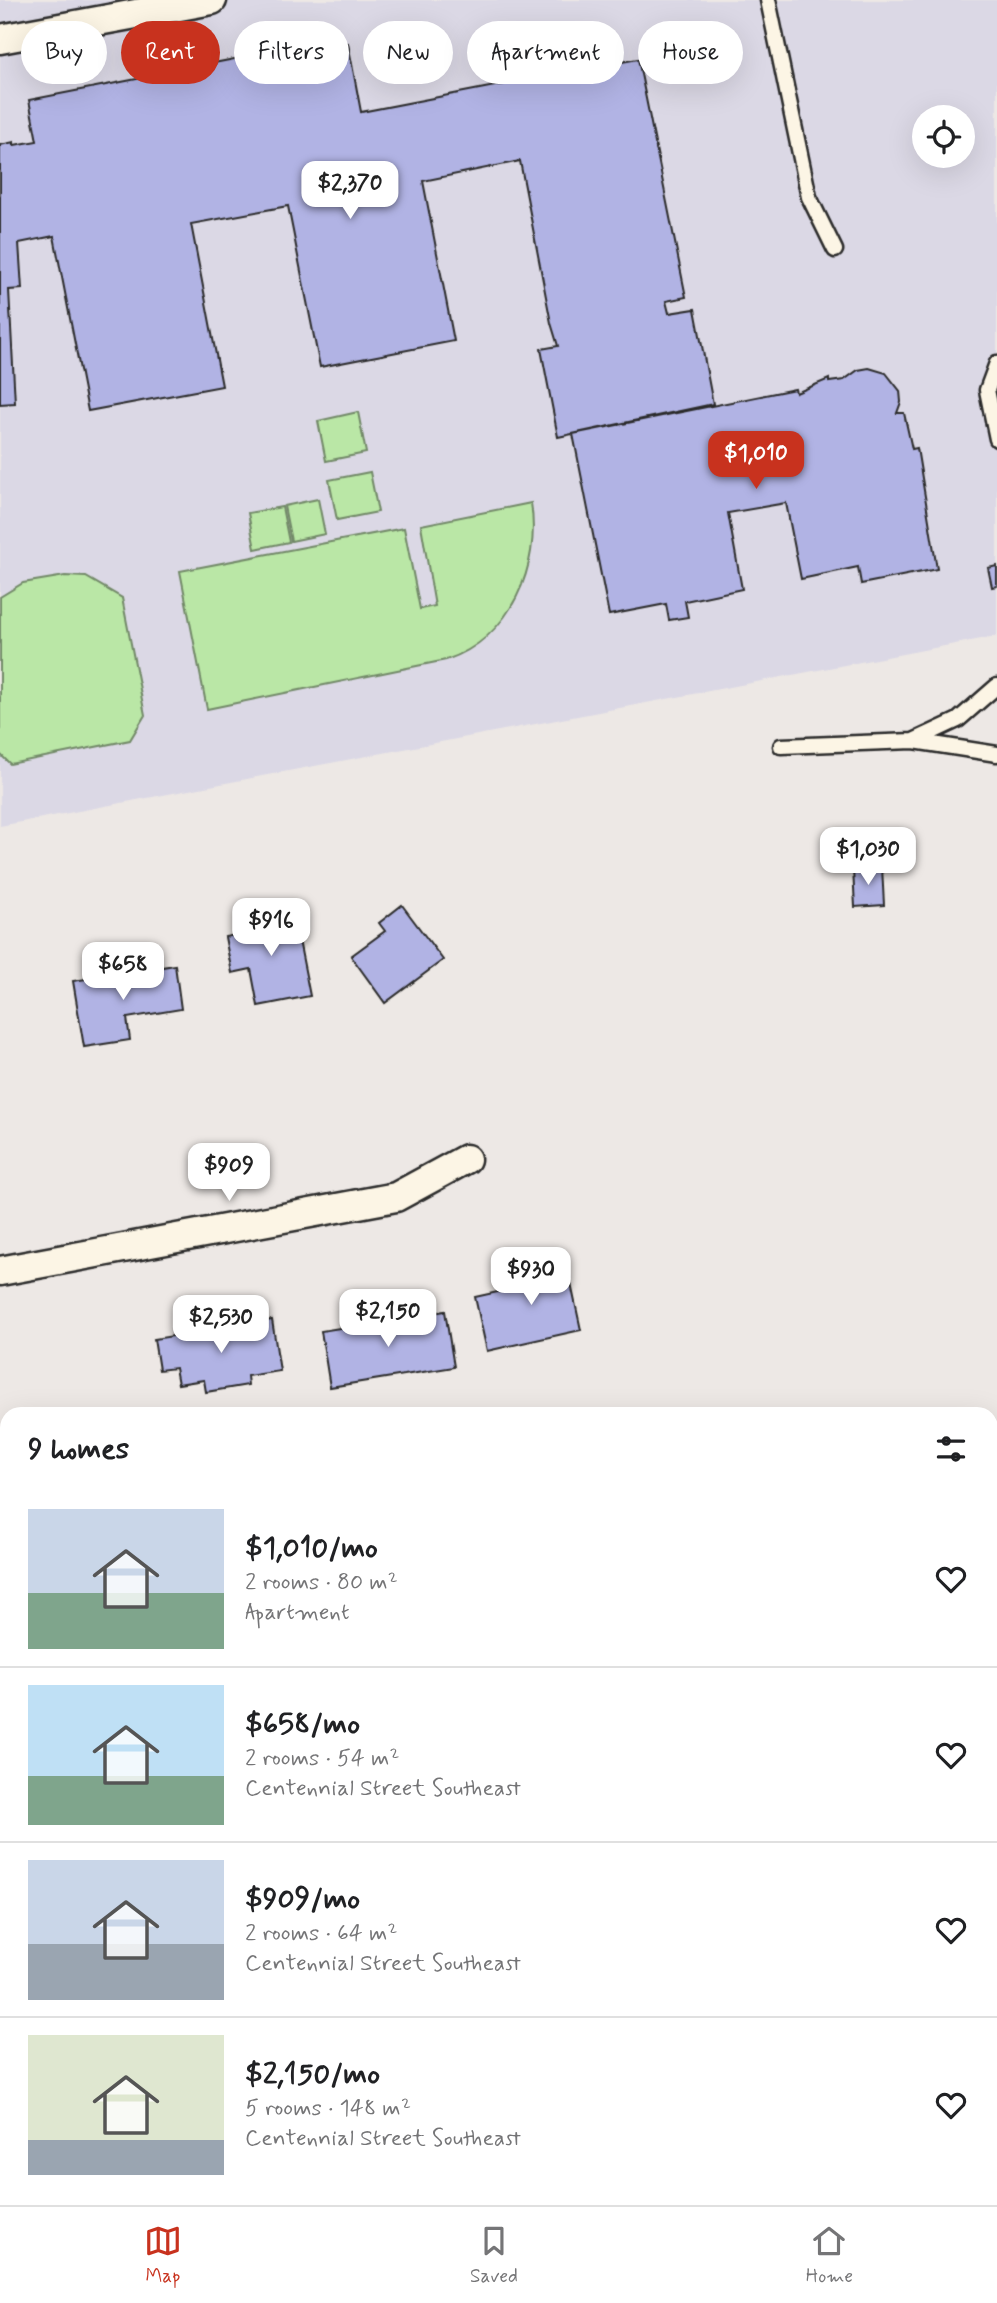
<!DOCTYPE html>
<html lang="en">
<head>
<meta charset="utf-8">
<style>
	:root { --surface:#fff; --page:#f6f6f6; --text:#202124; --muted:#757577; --line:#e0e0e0; --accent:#c8321e }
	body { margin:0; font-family:Mynerve,sans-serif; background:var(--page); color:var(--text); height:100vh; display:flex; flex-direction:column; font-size:26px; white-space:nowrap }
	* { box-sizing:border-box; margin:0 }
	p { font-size:23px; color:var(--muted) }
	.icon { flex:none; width:38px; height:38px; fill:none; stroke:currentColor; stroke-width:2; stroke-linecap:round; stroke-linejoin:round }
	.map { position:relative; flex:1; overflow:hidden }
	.side { position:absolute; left:0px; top:1407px; width:998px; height:798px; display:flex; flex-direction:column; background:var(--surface); border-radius:21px 21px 0 0; box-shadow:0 7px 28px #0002 }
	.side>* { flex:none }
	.banner { position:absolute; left:21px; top:21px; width:956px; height:63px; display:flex; gap:14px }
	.fabs { position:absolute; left:912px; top:105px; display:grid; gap:14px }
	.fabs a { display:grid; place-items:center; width:63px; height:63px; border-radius:50%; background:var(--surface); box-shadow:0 7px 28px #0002; font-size:35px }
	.price { position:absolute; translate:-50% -60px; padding:0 16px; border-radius:14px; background:#fff; color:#222; font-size:23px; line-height:46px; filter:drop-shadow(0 2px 4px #0008) }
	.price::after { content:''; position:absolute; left:50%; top:42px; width:21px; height:16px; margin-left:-10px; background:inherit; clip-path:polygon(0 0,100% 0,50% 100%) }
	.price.current { background:var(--accent); color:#fff }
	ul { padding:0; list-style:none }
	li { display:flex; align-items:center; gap:21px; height:175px; padding:0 28px }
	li+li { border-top:2px solid var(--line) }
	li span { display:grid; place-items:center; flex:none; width:196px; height:140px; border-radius:0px; color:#555 }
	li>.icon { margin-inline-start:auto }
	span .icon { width:84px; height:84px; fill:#fffc; stroke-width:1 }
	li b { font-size:30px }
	h2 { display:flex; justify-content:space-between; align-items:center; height:84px; padding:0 28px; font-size:30px }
	.pill { padding:0 24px; border-radius:32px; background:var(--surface); box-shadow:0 7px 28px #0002; font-size:24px; line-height:63px }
	.pill.current { background:var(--accent); color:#fff }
	.tabs { display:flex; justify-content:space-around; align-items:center; height:98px; border-top:2px solid var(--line); background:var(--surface); font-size:19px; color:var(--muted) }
	.tabs a { display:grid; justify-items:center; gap:4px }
	.tabs .current { color:var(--accent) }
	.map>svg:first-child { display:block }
	.built { fill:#dbd8e5; fill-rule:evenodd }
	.green { fill:#bae7a6; stroke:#728968; stroke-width:2 }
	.building { fill:#b1b3e4; stroke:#2b2b2b; stroke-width:2 }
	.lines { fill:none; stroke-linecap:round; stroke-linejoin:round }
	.lane-casing { stroke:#2b2b2b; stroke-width:19 }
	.street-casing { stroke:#2b2b2b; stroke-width:33 }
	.primary-casing { stroke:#2b2b2b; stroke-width:44 }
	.lane { stroke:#fcf5e5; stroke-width:14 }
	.street { stroke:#fcf5e5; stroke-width:28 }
	.primary { stroke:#f8deab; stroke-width:38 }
</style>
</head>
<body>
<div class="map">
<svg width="997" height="2205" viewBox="0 0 997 2205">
	<rect width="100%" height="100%" fill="#ede8e5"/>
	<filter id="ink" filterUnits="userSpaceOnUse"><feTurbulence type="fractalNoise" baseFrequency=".0143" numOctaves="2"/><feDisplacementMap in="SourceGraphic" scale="14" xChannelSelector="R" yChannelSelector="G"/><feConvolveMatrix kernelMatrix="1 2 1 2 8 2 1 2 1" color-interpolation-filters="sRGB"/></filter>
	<g filter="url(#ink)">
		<path class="built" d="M0,0H997V636L0,826ZM924,117H962V156H924Z"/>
		<path class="green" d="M358,412L366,453L326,461L318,421Z
			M370,472L378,512L337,520L329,480Z
			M318,499L325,534L291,541L284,506Z
			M531,503C541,566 511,638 446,660L207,709L180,571L404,528L420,609L435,606L421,525Z
			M282,507L289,542L255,549L248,513Z
			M65,576L86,577L122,598L145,715L130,740L10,764L0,754V597L23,583Z"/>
		<path class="building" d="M348,43L361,112L562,73L558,53L579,49L583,69L638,59L686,297L666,301L669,313L695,309L713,404L558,437L541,349L558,346L551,323L520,161L423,181L454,341L320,367L288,206L191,224L222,386L88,411L54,236L19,243L22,289L9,290L15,403L0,404V145L14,142V145L37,141L29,100L147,77L143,65L182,51L188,68L311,44L312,51Z
			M869,368L886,373L900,391L901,402L897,413H904L912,449L917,448L937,569L861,584L858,567L801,579L786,503L728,513L742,589L685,601L688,617L669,620L666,604L609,615L573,434L795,389L796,393L829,379V382L844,380L858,370Z
			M997,566V586L992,587L988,568Z
			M882,867L884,905L855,907L853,869Z
			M402,905L443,960L385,1003L351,956L385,931L379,923Z
			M293,910L310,996L258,1006L251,969L232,973L225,937L246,933L243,920Z
			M175,965L181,1009L127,1018L130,1040L84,1047L73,981Z
			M565,1256L581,1330L487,1351L475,1297L525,1286L521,1266Z
			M445,1311L454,1367L330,1387L321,1331Z
			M272,1320L280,1371L247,1376L248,1385L206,1392L204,1380L178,1384L175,1368L159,1370L154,1339Z
			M7,1661V1685L0,1673V1665Z
			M7,2076V2122L0,2110V2080Z
			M918,2198H979L982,2205H903Z"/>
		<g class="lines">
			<g class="lane-casing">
				<path id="lane" d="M768,0L809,197L835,250
					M997,363L987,390L997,439
					M914,741L997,754
					M781,746L913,741L958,720L997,686"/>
			</g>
			<g class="street-casing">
				<path id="street" d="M0,39L212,0
					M0,1271L396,1197L466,1159
					M0,1879L7,1889
					M228,2198L232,2205"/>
			</g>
			<g class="primary-casing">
				<path id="primary" d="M990,1607L997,1599
					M441,2205L448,2198"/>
			</g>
			<use href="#lane" class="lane"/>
			<use href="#street" class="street"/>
			<use href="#primary" class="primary"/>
		</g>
	</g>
</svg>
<div class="fabs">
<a><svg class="icon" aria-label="locate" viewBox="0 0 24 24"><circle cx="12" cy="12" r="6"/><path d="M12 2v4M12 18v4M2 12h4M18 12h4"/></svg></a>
</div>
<b class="price" style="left:350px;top:221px">$2,370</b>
<b class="price current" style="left:756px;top:491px">$1,010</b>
<b class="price" style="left:868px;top:887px">$1,030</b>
<b class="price" style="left:271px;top:958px">$916</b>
<b class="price" style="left:123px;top:1002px">$658</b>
<b class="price" style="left:229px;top:1203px">$909</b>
<b class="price" style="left:531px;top:1307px">$930</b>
<b class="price" style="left:388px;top:1349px">$2,150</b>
<b class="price" style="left:221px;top:1355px">$2,530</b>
<div class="banner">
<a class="pill">Buy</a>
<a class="pill current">Rent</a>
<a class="pill">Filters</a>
<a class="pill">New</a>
<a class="pill">Apartment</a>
<a class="pill">House</a>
</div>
<section class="side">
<h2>9 homes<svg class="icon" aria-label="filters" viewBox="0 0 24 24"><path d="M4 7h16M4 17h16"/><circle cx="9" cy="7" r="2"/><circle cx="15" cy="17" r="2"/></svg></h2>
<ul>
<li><span style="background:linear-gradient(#c9d6e8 60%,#7fa58c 0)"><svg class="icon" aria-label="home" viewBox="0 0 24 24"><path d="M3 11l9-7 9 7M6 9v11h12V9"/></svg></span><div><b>$1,010/mo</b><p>2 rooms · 80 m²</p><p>Apartment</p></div><svg class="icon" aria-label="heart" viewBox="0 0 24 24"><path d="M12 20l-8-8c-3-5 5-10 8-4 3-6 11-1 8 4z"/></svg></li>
<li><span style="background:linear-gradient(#bfe0f5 65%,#7fa58c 0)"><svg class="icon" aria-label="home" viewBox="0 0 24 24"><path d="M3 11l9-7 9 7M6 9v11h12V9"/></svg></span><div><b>$658/mo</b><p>2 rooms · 54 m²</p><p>Centennial Street Southeast</p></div><svg class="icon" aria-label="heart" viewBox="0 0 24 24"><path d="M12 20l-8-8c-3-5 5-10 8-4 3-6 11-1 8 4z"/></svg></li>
<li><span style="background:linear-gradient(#c9d6e8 60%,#9aa5b1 0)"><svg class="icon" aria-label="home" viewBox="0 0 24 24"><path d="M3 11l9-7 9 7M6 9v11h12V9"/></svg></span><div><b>$909/mo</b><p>2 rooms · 64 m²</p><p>Centennial Street Southeast</p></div><svg class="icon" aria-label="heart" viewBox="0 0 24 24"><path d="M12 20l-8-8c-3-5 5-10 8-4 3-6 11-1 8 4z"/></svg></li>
<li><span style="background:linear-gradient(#dfe7d0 75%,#9aa5b1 0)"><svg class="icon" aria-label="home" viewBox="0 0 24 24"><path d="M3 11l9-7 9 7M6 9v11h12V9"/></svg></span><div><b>$2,150/mo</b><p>5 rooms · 148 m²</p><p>Centennial Street Southeast</p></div><svg class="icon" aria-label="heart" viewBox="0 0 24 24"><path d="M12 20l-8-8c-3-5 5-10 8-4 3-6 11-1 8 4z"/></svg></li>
</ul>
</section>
</div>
<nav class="tabs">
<a class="current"><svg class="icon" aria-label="map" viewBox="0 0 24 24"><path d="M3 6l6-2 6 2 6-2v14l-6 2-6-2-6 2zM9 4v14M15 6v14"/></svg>Map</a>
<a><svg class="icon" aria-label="saved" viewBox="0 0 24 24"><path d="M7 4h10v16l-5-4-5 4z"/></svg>Saved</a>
<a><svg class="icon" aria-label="home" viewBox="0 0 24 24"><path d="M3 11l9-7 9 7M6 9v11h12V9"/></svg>Home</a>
</nav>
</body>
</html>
